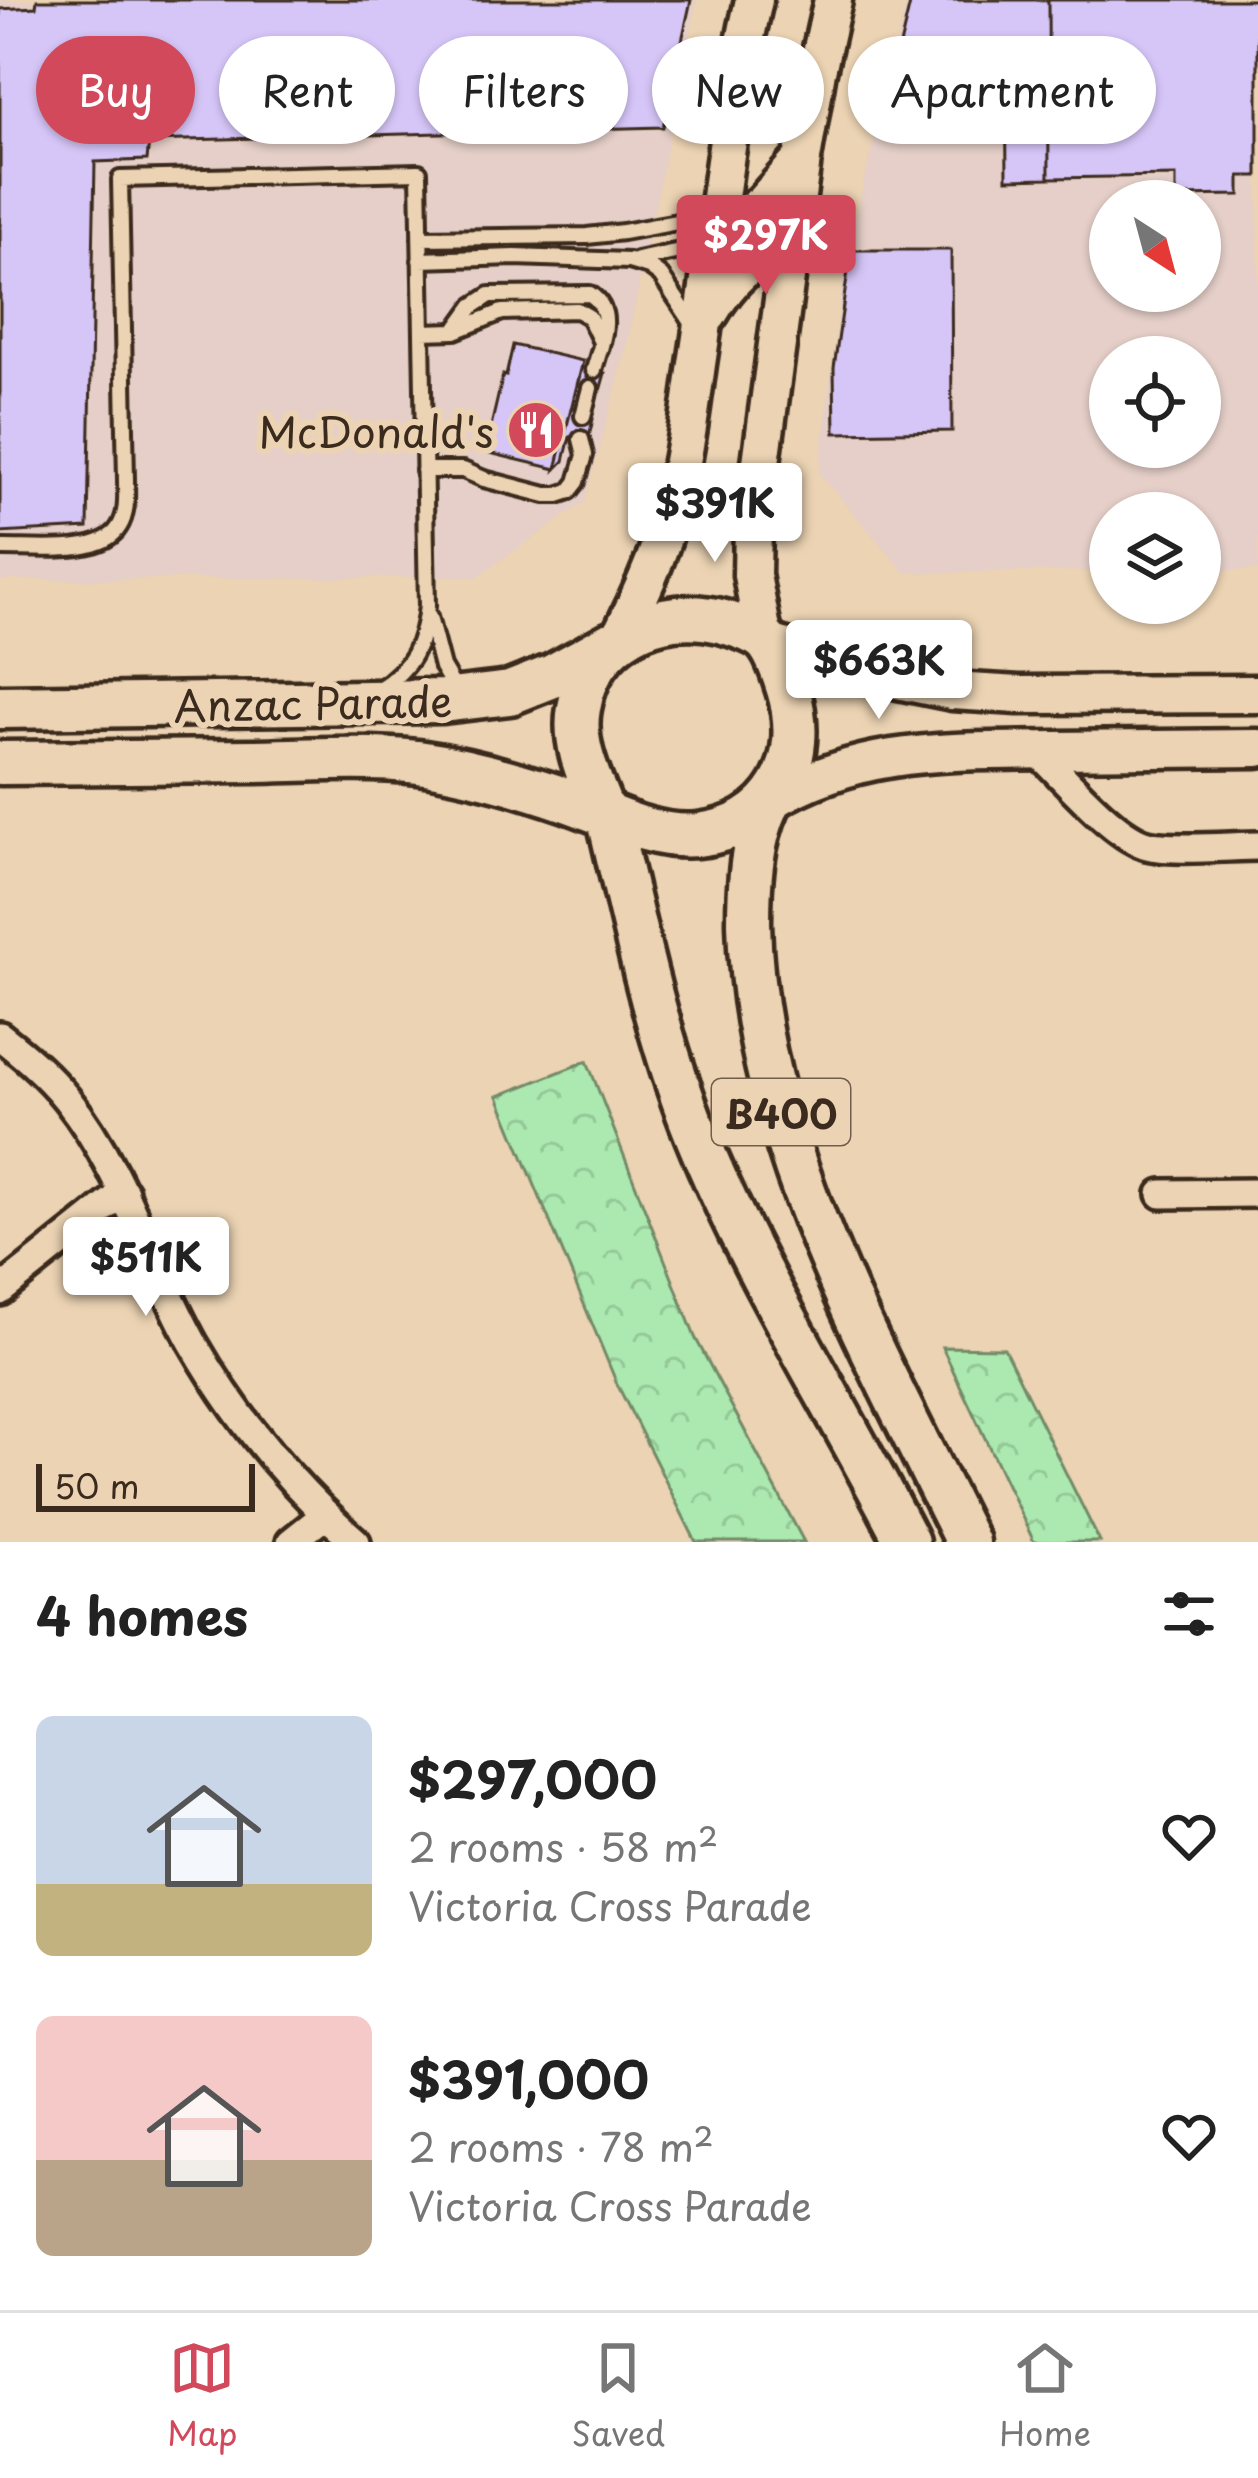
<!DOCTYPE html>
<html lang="en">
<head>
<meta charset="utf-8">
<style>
	:root { --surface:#fff; --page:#f2f2f2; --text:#222; --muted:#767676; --line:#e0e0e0; --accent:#d1495b }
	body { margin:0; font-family:"Playpen Sans",sans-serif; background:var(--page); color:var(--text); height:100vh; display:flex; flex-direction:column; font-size:45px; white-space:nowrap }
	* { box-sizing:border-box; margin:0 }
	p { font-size:39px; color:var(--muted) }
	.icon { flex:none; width:66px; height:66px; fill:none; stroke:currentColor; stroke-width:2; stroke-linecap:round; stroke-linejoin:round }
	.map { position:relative; height:1542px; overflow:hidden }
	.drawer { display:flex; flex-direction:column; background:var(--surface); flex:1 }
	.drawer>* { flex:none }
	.banner { position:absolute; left:36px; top:36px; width:1188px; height:108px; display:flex; gap:24px }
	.needle { width:78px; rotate:144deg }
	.fabs { position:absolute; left:1089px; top:180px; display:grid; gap:24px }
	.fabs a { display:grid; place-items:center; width:132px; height:132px; border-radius:50%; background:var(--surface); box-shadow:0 3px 9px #0004; font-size:60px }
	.scale { position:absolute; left:36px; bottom:30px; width:219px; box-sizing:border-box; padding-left:12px; border:6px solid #3b2a1e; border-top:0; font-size:33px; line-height:42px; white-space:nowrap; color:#3b2a1e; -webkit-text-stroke:9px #ebd3b3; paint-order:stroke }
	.price { position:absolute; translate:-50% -102px; padding:0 27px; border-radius:12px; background:#fff; color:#222; font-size:39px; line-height:78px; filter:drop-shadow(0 3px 6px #0008) }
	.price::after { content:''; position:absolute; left:50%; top:72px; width:36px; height:27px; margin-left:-18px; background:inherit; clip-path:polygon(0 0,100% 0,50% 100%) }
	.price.active { background:var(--accent); color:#fff }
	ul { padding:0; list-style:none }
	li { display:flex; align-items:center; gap:36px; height:300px; padding:0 36px }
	li span { display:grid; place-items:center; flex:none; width:336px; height:240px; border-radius:18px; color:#555 }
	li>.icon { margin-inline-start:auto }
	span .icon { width:144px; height:144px; fill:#fffc; stroke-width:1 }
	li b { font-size:51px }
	h2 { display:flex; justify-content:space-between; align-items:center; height:144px; padding:0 36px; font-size:51px }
	.pill { padding:0 42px; border-radius:54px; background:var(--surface); box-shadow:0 3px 9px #0004; font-size:42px; line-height:108px }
	.pill.active { background:var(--accent); color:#fff }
	.tab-bar { display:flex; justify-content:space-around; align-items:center; height:168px; border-top:3px solid var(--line); background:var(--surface); font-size:33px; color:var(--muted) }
	.tab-bar a { display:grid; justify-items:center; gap:6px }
	.tab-bar .active { color:var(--accent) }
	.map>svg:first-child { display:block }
	.built { fill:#e5cfc8; fill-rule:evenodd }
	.forest { fill:url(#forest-crowns); stroke:#738a67; stroke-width:3 }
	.building { fill:#d6c6f8; stroke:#3b2a1e; stroke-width:3 }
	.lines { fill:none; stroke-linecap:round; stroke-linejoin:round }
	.service-casing { stroke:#3b2a1e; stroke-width:22 }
	.minor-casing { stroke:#3b2a1e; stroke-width:36 }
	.secondary-casing { stroke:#3b2a1e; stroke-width:45 }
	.primary-casing { stroke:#3b2a1e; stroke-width:51 }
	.service { stroke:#ebd3b3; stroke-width:14 }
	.minor { stroke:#ebd3b3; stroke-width:27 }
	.secondary { stroke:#ebd3b3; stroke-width:36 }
	.primary { stroke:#ebd3b3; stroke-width:42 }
	.labels { text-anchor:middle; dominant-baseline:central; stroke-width:12; stroke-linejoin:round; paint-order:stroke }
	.shield { fill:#ebd3b3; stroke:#705d4b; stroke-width:3 }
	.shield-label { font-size:39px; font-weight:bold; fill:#3b2a1e }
	.poi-label { font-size:42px; fill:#3b2a1e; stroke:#ebd3b3; text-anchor:end }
	.street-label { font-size:42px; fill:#3b2a1e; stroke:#ebd3b3 }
</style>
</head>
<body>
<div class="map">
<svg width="1258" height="1542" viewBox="0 0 1258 1542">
	<defs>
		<pattern id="forest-crowns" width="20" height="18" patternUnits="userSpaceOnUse" patternTransform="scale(3)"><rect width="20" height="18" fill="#abe9b0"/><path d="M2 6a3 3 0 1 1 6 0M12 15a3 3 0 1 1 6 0" fill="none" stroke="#94c897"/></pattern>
	</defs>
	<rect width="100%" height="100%" fill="#ebd3b3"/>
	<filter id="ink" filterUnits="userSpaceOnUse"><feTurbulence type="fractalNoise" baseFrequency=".00833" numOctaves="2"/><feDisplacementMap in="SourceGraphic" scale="24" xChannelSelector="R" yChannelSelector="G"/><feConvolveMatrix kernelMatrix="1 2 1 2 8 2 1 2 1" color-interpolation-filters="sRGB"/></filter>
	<g filter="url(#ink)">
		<path class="built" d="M0,0H697L624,358L585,502L477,577L0,580Z
			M907,0H1258V570L1200,571V513H1110V571L906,573L819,474L844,265ZM1110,201H1200V291H1110ZM1110,357H1200V447H1110Z"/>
		<path class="forest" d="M587,1061L695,1337L804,1542H696L617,1384L498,1096Z
			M942,1347L1004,1348L1100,1542H1034Z"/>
		<path class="building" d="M37,0H691L663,127L149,141L147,160L95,162L88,528L0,533V9L36,7Z
			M911,0H1048L1049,178L1007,179L1006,55L897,58Z
			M1048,0H1258V176H1240V195L1176,196V176L1049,178Z
			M851,250H951L952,431L835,433L834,368Z
			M513,345L583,361L556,469L485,452L503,375L506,376Z
			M582,367L605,373L600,391L582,386L576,414L593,419L588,441L570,437L564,461L556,469Z"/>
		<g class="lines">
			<g class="service-casing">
				<path id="service" d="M420,238L587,236L623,232L677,222L699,210L711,198
					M420,260L515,257L629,261L649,267L661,276L693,324
					M637,260L680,251L707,238
					M455,331L502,312L577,310L589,317L601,342
					M422,332L455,331L473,306L490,295L590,294C617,312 601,343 594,370
					M583,416L590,388
					M424,470H463L484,479L546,495H558L570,491L577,482L585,455L581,439
					M0,548C31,547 101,557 119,527C128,513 126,496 126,480L120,179L419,172L427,606C423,644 412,668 379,689
					M429,617L442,667L456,691"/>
			</g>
			<g class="minor-casing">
				<path id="minor" d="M1036,750C1063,776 1111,833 1144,844C1166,852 1231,846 1258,846
					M0,1036C24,1055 47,1074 67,1099C125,1172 148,1263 193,1343C236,1418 292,1486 356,1542
					M1162,1194L1258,1193
					M0,1291L124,1192
					M291,1542L325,1515"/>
			</g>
			<g class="secondary-casing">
				<path id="secondary" d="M717,232L762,204L802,159
					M709,314C731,275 755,258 792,236
					M620,637C639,598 657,560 669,518C683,468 690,416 697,364C716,243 726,120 754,0
					M764,640L752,575L753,522L802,159L817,71L833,0
					M766,642L898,680L952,691L1019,695L1258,694
					M770,802C861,746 952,752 1055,750C1123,749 1190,749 1258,748"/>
			</g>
			<g class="primary-casing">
				<path id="primary" d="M0,707L442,701L510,693L553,676L611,644
					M0,763C85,763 170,762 254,761C308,760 364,756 418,762C468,769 520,784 567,800C608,814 653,840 698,835C775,826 810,762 788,689C783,674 777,652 765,640C755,631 737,626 724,622C658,604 591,638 579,708C572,744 590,779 603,812
					M768,805C751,842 749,883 749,923C754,1145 872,1347 967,1542
					M608,815C635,928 657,1043 703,1151C760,1286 840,1411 907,1542"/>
			</g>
			<use href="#service" class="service"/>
			<use href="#minor" class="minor"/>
			<use href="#secondary" class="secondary"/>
			<use href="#primary" class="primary"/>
		</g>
	</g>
	<defs>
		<g id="restaurant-disc" transform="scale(3)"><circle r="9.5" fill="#d1495b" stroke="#ebd3b3"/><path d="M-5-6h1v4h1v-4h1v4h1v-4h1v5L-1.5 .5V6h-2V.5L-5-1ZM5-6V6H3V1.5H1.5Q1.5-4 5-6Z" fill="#fff"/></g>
	</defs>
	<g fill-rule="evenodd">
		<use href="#restaurant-disc" x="536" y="430"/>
	</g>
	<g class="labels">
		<rect class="shield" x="712" y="1079" width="138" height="66" rx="9"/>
		<g class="shield-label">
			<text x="781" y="1112">B400</text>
		</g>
		<g class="poi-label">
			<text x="494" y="430">McDonald's</text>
		</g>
		<g class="street-label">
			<text transform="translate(313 702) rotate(-1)">Anzac Parade</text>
		</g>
	</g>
</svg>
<div class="fabs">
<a><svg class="needle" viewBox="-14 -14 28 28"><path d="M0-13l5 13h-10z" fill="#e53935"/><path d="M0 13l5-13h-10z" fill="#767676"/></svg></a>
<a><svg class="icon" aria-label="locate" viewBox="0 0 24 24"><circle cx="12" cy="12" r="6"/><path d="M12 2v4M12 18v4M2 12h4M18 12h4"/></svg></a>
<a><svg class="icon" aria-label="layers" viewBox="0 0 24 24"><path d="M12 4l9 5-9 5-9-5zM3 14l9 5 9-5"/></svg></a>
</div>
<div class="scale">50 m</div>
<b class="price active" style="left:766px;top:297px">$297K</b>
<b class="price" style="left:715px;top:565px">$391K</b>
<b class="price" style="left:879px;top:722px">$663K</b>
<b class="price" style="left:146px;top:1319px">$511K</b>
<div class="banner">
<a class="pill active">Buy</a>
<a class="pill">Rent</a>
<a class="pill">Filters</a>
<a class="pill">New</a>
<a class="pill">Apartment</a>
</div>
</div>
<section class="drawer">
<h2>4 homes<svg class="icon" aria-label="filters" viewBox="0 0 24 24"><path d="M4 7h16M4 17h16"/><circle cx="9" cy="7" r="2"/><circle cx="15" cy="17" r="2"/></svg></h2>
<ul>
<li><span style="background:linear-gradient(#c9d6e8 70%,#c2b280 0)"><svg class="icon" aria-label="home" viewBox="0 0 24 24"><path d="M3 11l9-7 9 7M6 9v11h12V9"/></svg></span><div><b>$297,000</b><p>2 rooms · 58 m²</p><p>Victoria Cross Parade</p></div><svg class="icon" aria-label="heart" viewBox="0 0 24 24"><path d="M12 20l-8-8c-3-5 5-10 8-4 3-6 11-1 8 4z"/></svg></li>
<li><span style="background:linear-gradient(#f6c9c9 60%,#b9a48a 0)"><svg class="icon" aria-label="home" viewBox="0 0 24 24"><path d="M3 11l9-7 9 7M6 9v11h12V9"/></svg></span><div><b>$391,000</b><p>2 rooms · 78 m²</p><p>Victoria Cross Parade</p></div><svg class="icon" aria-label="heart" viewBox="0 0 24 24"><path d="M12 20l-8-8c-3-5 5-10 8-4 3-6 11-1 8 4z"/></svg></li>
</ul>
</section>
<nav class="tab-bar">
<a class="active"><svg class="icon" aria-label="map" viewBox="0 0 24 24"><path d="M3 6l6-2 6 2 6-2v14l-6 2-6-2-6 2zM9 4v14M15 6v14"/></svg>Map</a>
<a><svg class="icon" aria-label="saved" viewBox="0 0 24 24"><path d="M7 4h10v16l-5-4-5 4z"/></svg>Saved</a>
<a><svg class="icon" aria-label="home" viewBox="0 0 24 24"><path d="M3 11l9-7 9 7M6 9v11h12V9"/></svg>Home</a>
</nav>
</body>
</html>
